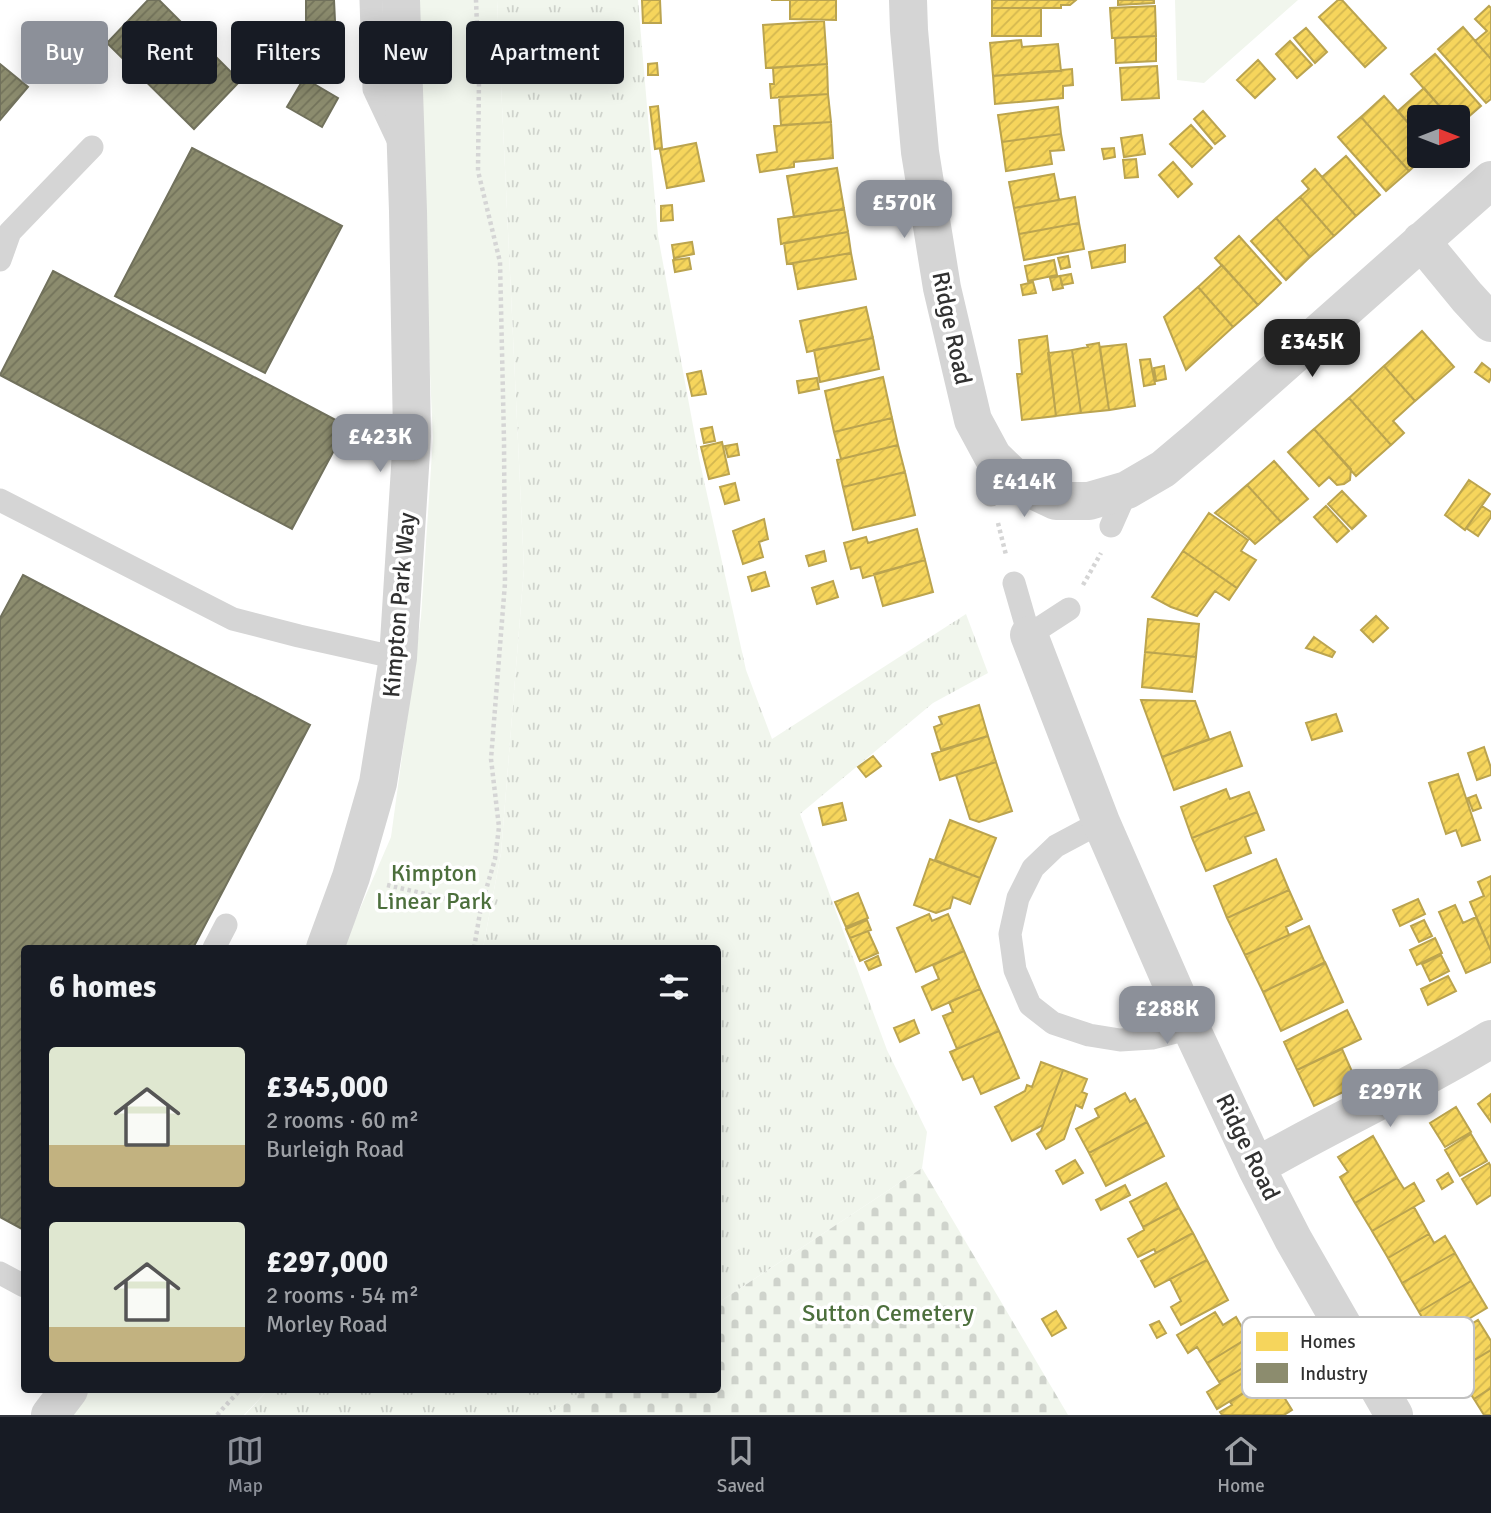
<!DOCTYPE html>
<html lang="en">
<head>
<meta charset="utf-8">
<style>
	:root { --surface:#171b24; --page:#20242c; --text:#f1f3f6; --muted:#9ea1a6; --line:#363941; --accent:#8c9099 }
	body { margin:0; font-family:Signika,sans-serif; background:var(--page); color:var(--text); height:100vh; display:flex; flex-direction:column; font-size:26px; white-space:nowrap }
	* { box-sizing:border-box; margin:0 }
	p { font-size:23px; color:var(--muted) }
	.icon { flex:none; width:38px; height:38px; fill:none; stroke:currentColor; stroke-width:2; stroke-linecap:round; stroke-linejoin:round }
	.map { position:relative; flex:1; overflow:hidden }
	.side { position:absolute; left:21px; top:945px; width:700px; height:448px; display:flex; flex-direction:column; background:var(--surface); border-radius:7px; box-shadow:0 4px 18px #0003 }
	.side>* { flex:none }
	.hud { position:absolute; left:21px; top:21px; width:700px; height:63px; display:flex; gap:14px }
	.needle { width:46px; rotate:90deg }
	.tools { position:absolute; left:1407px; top:105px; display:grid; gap:14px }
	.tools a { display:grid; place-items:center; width:63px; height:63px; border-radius:7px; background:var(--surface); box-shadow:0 4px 18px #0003; font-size:35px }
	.price { position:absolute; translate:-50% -60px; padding:0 16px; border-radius:14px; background:var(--accent); color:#fff; font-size:23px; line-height:46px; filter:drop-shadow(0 2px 4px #0008) }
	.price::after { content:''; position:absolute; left:50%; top:42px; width:21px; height:16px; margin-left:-10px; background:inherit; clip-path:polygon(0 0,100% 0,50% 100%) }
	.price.selected { background:#222; color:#fff }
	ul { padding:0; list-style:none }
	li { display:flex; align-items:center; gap:21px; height:175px; padding:0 28px }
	li span { display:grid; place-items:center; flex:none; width:196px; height:140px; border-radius:7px; color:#555 }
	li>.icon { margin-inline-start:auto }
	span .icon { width:84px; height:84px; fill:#fffc; stroke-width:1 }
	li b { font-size:30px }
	h2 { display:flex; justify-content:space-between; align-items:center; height:84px; padding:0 28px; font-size:30px }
	.chip { padding:0 24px; border-radius:7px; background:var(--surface); box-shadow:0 4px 18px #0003; font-size:24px; line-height:63px }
	.chip.selected { background:var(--accent); color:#fff }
	.tabs { display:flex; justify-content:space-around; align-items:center; height:98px; border-top:2px solid var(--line); background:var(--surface); font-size:19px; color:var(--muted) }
	.tabs a { display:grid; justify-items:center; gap:4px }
	.tabs .selected { color:var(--accent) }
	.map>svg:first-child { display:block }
	.grass { fill:url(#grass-tufts) }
	.cemetery { fill:url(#cemetery-stones) }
	.green { fill:#f1f6ed }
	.homes { fill:url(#homes-hatch); stroke:#bba44f; stroke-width:2 }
	.industry { fill:url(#industry-hatch); stroke:#71715c; stroke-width:2 }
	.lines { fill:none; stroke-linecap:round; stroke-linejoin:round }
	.path { stroke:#d5d5d5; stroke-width:4.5; stroke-dasharray:3.5 3.5; stroke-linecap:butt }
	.lane { stroke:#d5d5d5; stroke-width:23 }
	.street { stroke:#d5d5d5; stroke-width:38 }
	.labels { text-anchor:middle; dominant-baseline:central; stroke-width:7; stroke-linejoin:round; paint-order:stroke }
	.street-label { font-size:24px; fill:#313131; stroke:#fff }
	.park-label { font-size:24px; fill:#4c6f3c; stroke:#fff }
	.key { fill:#fff; stroke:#c1c1c1; stroke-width:2 }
	.key-label { font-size:19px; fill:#313131 }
</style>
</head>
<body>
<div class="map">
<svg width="1491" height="1415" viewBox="0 0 1491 1415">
	<defs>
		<pattern id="grass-tufts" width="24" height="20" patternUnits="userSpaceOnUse" patternTransform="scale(1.75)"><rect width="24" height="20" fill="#f1f6ed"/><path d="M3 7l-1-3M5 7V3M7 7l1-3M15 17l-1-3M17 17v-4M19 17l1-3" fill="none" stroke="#cfd3cc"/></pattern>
		<pattern id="cemetery-stones" width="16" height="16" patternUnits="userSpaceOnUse" patternTransform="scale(1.75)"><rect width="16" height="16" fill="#f1f6ed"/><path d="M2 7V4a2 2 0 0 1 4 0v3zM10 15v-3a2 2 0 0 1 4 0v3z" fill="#cfd3cc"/></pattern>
		<pattern id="homes-hatch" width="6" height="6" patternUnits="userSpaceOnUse" patternTransform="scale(1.75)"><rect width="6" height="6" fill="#f6d55c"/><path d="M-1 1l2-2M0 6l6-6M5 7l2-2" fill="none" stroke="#d3b750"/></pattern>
		<pattern id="industry-hatch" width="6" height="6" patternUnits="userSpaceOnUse" patternTransform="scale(1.75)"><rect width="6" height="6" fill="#8c8c6e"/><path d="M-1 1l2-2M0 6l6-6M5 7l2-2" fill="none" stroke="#73735b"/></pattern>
	</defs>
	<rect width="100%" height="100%" fill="#fff"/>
	<path class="grass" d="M497,0H638L658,236L699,458L746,670L772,739L966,614L988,673L933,703L800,814L887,1050L927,1132L922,1168L718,1303V948H483L501,853L524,568Z
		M268,1390H586L547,1415H245Z"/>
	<path class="cemetery" d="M922,1168L1068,1415H547L586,1390H718V1303Z"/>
	<path class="green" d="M413,0H497L524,568L501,853L483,948H343L391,837L421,617L433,438Z
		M1175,0H1298L1204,83L1177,80Z
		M78,1390H268L244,1415H58Z"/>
	<path class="homes" d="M642,0H660L661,23H643Z
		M771,0H836V20L790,19V0Z
		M992,0H1076L1070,5H1061V8H992Z
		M1118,0H1154V3L1118,5Z
		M1338,0H1342L1386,48L1365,67L1319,17Z
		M1155,6L1156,36L1112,38L1110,8Z
		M1489,6L1491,8V59L1475,41L1487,31L1475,19Z
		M992,8H1041V36H992Z
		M824,21L827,64L766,68L763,25Z
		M1463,27L1491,59V99L1486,103L1438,49Z
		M1306,28L1327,52L1315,63L1294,38Z
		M1156,36V61L1116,63L1115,38Z
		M1021,40L1022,47L1058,44L1061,71L993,76L990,43Z
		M1290,41L1312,65L1297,78L1276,54Z
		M1435,54L1481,106L1458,126V117H1449L1411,74Z
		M1258,60L1275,79L1255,98L1237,80Z
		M657,63L658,75H648V64Z
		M827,64L828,94L771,98L770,84H774L773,68Z
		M1157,66L1159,98L1122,100L1120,68Z
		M1072,69L1073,85L1063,86V98L995,104L993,76Z
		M1424,88L1449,117H1419V135L1398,111Z
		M828,94L831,122L781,125L779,97Z
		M1384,96L1419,135V156H1425L1409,171L1361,117Z
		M658,106L662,148L655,149L650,107Z
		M1058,107L1061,134L1002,142L998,115Z
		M1203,111L1225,136L1215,144L1194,119Z
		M1361,117L1409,171L1386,191L1338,137Z
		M831,122L833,158L794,162V167L760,172L757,155L777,152L774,126Z
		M1191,125L1212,148L1192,167L1170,144Z
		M1061,134L1064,150L1050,151L1052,164L1006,171L1002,142Z
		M1142,135L1145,154L1124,157L1121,138Z
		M696,143L704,181L667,188L660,150Z
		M1114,148L1115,157L1104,159L1102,149Z
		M1346,156L1380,195L1356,216L1322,177Z
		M1136,159L1138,177L1125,178L1123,160Z
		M1173,162L1192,184L1178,197L1159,175Z
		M837,168L844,209L794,217L787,176Z
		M1315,169L1356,216L1334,236L1300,197L1309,189L1302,181Z
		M1054,174L1059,200L1014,208L1009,182Z
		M1075,197L1079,223L1019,234L1014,208Z
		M1300,197L1334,236L1310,257L1276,218Z
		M672,205L673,220L661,221V206Z
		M844,209L848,232L781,244L778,219Z
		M1276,218L1310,257L1286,280L1251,241Z
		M1079,223L1084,249L1024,260L1019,234Z
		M848,232L851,253L787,264L784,243Z
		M1239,236L1281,283L1258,305L1215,258Z
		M692,242L694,254L674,258L672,245Z
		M1125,245V262L1092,268L1089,252Z
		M851,253L856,279L798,289L793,263Z
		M1068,256L1070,267L1061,269L1058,258Z
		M689,258L691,269L675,272L673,260Z
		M1054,260L1057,275L1028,281L1025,266Z
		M1222,265L1258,305L1233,327L1198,287Z
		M1071,274L1073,283L1062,285L1060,276Z
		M1060,276L1063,288L1053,290L1050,278Z
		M1033,282L1036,293L1023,295L1021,285Z
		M1198,287L1233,327L1186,370L1164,317Z
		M866,307L873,338L807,352L800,321Z
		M1422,331L1454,367L1415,401L1384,366Z
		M1047,336L1056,416L1022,420L1017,374H1022L1019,340Z
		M873,338L879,369L820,382L814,350Z
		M1099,343L1109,410L1081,413L1072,350L1088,347L1087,345Z
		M1126,344L1135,406L1109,410L1100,347Z
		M1072,350L1081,413L1056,416L1048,353Z
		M1150,359L1155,384L1144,386L1140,360Z
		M1482,363L1491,370V378L1489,382L1475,372Z
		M1164,366L1166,379L1156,381L1154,368Z
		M1384,366L1415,401L1393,421L1404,433L1391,445L1349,398Z
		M701,371L706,394L692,396L687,374Z
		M883,377L892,418L834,432L825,391Z
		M817,378L819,389L799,393L797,381Z
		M1349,398L1391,445L1356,476L1314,429Z
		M892,418L898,445L841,459L834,432Z
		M712,427L715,441L704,443L701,429Z
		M1314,429L1351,469L1350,480L1344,484L1337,485L1329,477L1319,486L1288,452Z
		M722,442L729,474L709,479L701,447Z
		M737,444L739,455L728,457L725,446Z
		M898,445L905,472L843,487L837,460Z
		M1274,461L1308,499L1281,522L1247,485Z
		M905,472L915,515L853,530L843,487Z
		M1469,480L1490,494L1465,530L1445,515Z
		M735,483L739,500L725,504L720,487Z
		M1247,485L1281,522L1255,544L1249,538L1215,513Z
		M1342,491L1366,516L1352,529L1328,504Z
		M1326,506L1349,531L1337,542L1314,517Z
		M1482,506L1491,512V517L1478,536L1466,528Z
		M1209,513L1248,540L1241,551L1256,560L1237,588L1183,551Z
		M764,519L768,539L759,542L763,557L743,564L733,531Z
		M917,529L925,560L863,578L860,567L851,569L844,543L866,537L868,543Z
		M824,551L826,561L809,566L806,556Z
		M1183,551L1237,588L1229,600L1215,591L1197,616L1171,607L1152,597Z
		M925,560L933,592L883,606L874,574Z
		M765,572L769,586L752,591L748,577Z
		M833,581L838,597L817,604L812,588Z
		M1376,616L1388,628L1373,642L1361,630Z
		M1148,619L1199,624L1196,657L1145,652Z
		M1314,637L1335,652L1332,657L1306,648Z
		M1145,652L1196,657L1192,692L1142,687Z
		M1141,700L1195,701L1209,739L1162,757Z
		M979,705L988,736L941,750L934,727L942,724L939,717Z
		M1336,714L1342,731L1312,740L1306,723Z
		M1230,732L1242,766L1174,790L1162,757Z
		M988,736L996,762L940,780L932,754Z
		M1484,747L1491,768V775L1477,780L1468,753Z
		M873,756L881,766L866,777L858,767Z
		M996,762L1012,811L979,822L970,819L956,775Z
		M1458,774L1480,840L1462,846L1456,830L1446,834L1429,783Z
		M1226,789L1230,799L1249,792L1257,812L1192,838L1181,807Z
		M1476,795L1481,808L1473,811L1468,798Z
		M842,803L846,820L823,825L819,808Z
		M1257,812L1264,830L1245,837L1251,853L1206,871L1192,838Z
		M950,820L996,838L980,878L935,860Z
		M930,859L980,878L970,904L953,897L950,908L936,913L914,905Z
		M1276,859L1289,890L1227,918L1214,886Z
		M1491,876V951L1470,902L1484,896L1478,882Z
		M1289,890L1302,919L1286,927L1289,935L1245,955L1227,918Z
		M858,893L868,918L846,927L835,902Z
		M1418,899L1425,914L1400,926L1393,910Z
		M1455,905L1463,923L1476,917L1491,951V962L1466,973L1439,912Z
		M929,914L932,921L948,914L964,951L916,972L897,928Z
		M867,920L871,930L850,938L846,929Z
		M1424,920L1432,936L1419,942L1411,926Z
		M1309,926L1325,963L1263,992L1245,955Z
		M868,931L878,953L860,961L850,938Z
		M1435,938L1442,953L1417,965L1410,950Z
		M964,951L980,989L932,1010L922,987L939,979L933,965Z
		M1441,955L1449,971L1430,981L1422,964Z
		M878,956L881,965L869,970L865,962Z
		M1325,962L1343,1002L1281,1031L1263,992Z
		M1448,976L1456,991L1428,1005L1421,989Z
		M980,989L999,1031L957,1049L943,1016L953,1012L949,1002Z
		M1347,1010L1361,1039L1297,1070L1284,1042Z
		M914,1020L919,1033L900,1042L894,1028Z
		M999,1031L1019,1078L981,1094L973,1076L963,1080L950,1052Z
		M1342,1049L1358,1085L1314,1106L1297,1070Z
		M1041,1062L1063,1070L1043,1125L1012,1141L995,1107L1025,1091L1027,1085L1032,1087Z
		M1063,1070L1087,1079L1082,1092L1087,1094L1082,1108L1076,1105L1064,1139L1046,1149L1037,1134L1041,1131Z
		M1125,1093L1130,1102L1135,1099L1147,1122L1089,1153L1076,1129L1099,1117L1095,1109Z
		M1491,1094V1122L1478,1104Z
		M1456,1107L1471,1132L1445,1147L1430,1123Z
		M1147,1122L1164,1156L1106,1186L1089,1153Z
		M1471,1134L1487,1161L1460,1176L1445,1150Z
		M1373,1136L1397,1178L1355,1203L1340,1177L1348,1172L1338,1157Z
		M1075,1160L1083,1173L1063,1184L1056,1171Z
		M1489,1163L1491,1167V1195L1477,1204L1462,1179Z
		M1448,1173L1453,1182L1442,1189L1437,1180Z
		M1397,1178L1404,1189L1414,1183L1424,1201L1372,1231L1355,1203Z
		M1166,1183L1179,1208L1143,1227L1130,1202Z
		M1125,1185L1130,1195L1101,1210L1096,1200Z
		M1414,1207L1429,1234L1388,1258L1372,1231Z
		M1179,1208L1193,1233L1156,1253L1154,1249L1138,1257L1128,1239L1144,1230L1143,1227Z
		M1193,1233L1207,1260L1155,1287L1141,1261Z
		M1429,1234L1434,1243L1445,1236L1455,1253L1402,1283L1388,1258Z
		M1455,1253L1471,1281L1419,1312L1402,1283Z
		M1207,1260L1228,1300L1181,1325L1171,1307L1181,1301L1170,1279Z
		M1471,1281L1487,1308L1435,1339L1419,1312Z
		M1056,1311L1066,1328L1052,1336L1042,1319Z
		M1215,1312L1223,1325L1236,1317L1248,1338L1207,1363L1197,1347L1188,1353L1177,1335Z
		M1478,1320L1491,1341V1350L1456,1371L1440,1344Z
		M1159,1321L1166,1333L1157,1338L1150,1325Z
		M1248,1338L1260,1358L1219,1382L1207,1363Z
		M1491,1350V1388L1474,1399L1456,1371Z
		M1260,1358L1271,1376L1217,1409L1207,1392L1220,1384L1219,1382Z
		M1271,1376L1292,1410L1284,1415H1222L1220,1412L1232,1405L1230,1402Z
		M1491,1388V1415H1484L1474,1399Z"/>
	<path class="industry" d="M148,0H159L240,81L194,129L107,43Z
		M306,0H334L335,21L306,22Z
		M0,64L28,87L0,120Z
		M304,78L338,98L322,127L287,107Z
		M192,148L342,226L265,373L115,296Z
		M53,271L347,426L292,529L0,375Z
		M23,575L310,725L193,948H24V1230L0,1217V618Z"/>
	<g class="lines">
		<path class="path" d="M998,523L1006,555
			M1083,585L1101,553
			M387,885L481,907
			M474,948L481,907L495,859L499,827L491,759L505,583L504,440L500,262L478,171L479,78L476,0
			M217,1415L240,1390"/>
		<path class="lane" d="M371,0L374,89L399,142
			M0,260L10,232L92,147
			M991,495L993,457
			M0,500L233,619L299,636L398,658
			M1111,526L1127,490
			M1014,583L1029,635L1069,609
			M1101,822L1056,846L1033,868L1018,898L1010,934L1015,970L1030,1005L1053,1023L1089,1035L1120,1040L1152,1038L1191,1028
			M214,948L226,925
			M0,1273L24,1286"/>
		<path class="street" d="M908,0L909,30L920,152L942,288L973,420L993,457L1022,485L1056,501H1089L1127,490L1163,469L1201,437L1491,180
			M1421,241L1467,297L1491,323
			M1029,635L1101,822L1191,1028L1256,1167L1293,1239L1394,1415
			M325,948L351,877L378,783L398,658L412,436L408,211L401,0
			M1256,1167C1333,1122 1415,1086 1491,1039
			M50,1415L69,1390"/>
	</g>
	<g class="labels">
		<g class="street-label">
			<text transform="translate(952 328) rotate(78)">Ridge Road</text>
			<text transform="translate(399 605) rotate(-85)">Kimpton Park Way</text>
			<text transform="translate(1248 1147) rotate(64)">Ridge Road</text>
		</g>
		<g class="park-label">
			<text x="434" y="873">Kimpton<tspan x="434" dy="28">Linear Park</tspan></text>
			<text x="888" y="1313">Sutton Cemetery</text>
		</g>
	</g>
	<rect x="1242" y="1317" width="232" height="81" rx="10" class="key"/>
	<rect x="1256" y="1332" width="32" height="19" fill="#f6d55c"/>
	<rect x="1256" y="1363" width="32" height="20" fill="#8c8c6e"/>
	<g class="key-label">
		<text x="1300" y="1348">Homes</text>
		<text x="1300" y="1380">Industry</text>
	</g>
</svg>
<div class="tools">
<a><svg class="needle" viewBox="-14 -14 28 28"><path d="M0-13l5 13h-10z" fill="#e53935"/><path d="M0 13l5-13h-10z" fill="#9ea1a6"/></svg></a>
</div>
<b class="price" style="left:904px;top:240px">£570K</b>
<b class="price selected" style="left:1312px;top:379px">£345K</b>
<b class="price" style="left:380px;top:474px">£423K</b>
<b class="price" style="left:1024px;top:519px">£414K</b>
<b class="price" style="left:1167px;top:1046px">£288K</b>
<b class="price" style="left:1390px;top:1129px">£297K</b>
<div class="hud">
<a class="chip selected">Buy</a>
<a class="chip">Rent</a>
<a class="chip">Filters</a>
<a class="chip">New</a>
<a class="chip">Apartment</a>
</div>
<section class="side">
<h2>6 homes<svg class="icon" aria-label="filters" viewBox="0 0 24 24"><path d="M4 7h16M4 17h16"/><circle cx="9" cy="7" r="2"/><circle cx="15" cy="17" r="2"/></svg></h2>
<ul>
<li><span style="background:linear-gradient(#dfe7d0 70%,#c2b280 0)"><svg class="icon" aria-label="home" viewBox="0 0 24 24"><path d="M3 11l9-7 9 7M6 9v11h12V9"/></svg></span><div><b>£345,000</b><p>2 rooms · 60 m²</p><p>Burleigh Road</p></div></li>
<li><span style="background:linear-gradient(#dfe7d0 75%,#c2b280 0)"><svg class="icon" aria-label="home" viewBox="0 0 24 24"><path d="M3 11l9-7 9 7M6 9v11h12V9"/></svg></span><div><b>£297,000</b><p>2 rooms · 54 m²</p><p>Morley Road</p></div></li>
</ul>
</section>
</div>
<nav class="tabs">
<a class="selected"><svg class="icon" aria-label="map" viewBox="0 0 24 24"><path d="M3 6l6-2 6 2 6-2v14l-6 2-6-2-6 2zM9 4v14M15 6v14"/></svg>Map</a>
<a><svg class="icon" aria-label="saved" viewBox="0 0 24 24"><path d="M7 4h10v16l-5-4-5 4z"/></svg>Saved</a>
<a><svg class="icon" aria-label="home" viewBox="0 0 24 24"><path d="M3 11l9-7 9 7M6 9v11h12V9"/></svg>Home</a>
</nav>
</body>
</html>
